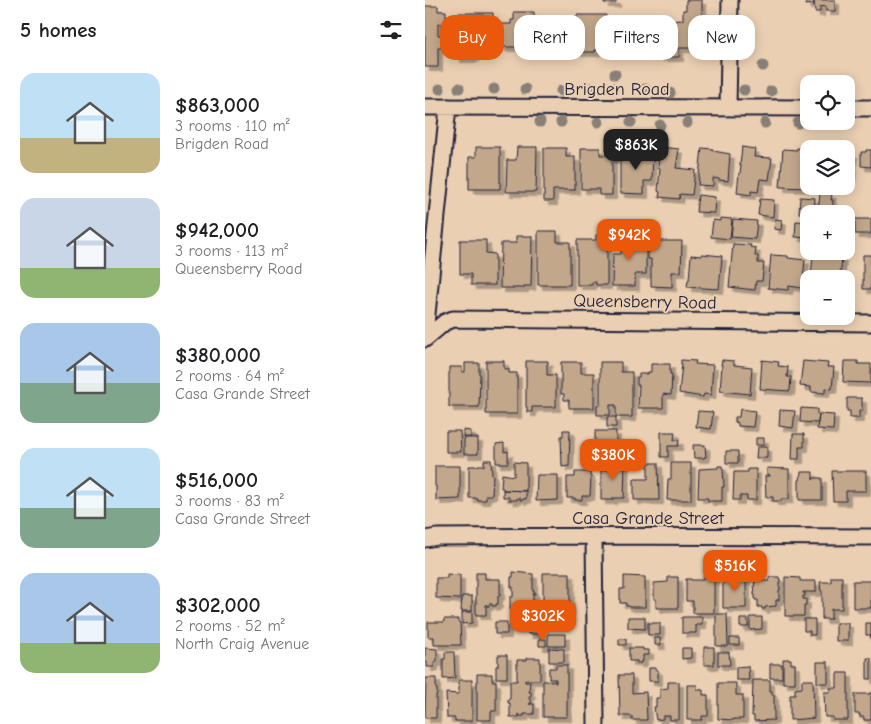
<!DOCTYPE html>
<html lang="en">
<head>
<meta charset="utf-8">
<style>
	:root { --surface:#fff; --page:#f6f6f6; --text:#202124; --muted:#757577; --accent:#ea580c }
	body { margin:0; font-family:"Comic Neue",sans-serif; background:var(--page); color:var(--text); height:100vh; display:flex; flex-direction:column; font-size:19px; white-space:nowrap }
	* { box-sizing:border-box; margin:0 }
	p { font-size:16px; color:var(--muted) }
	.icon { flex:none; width:28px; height:28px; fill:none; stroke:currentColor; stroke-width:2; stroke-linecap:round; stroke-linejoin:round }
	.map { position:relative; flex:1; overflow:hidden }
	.details { display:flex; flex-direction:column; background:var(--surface); width:425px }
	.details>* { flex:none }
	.top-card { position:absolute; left:15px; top:15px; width:355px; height:45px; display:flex; gap:10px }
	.controls { position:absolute; left:375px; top:75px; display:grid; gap:10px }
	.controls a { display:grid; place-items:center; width:55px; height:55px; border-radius:10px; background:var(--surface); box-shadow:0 2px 12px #0003; font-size:25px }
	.price { position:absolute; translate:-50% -42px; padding:0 11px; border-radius:10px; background:var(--accent); color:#fff; font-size:16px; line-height:32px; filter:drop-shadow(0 1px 2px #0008) }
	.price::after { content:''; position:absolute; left:50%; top:30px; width:15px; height:11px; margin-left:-8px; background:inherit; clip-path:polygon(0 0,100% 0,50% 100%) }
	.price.active { background:#222; color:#fff }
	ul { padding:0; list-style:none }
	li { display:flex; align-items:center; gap:15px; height:125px; padding:0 20px }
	li span { display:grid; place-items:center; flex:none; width:140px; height:100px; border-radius:15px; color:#555 }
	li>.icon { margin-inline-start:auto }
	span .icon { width:60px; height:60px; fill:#fffc; stroke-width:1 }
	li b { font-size:21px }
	h2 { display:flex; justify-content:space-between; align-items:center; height:60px; padding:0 20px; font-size:21px }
	.tag { padding:0 18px; border-radius:15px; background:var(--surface); box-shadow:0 2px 12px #0003; font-size:18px; line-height:45px }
	.tag.active { background:var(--accent); color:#fff }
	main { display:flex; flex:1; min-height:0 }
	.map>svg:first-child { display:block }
	.building { fill:#c2a78b; stroke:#22223b; filter:url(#shadow) }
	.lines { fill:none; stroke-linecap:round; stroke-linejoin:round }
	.street-casing { stroke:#22223b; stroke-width:19 }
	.street { stroke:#eacfb2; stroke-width:15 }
	.tree { fill:#887f77 }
	.labels { text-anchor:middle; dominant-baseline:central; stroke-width:4; stroke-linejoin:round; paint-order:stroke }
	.street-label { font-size:18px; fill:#22223b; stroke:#eacfb2 }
</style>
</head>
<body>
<main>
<section class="details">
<h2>5 homes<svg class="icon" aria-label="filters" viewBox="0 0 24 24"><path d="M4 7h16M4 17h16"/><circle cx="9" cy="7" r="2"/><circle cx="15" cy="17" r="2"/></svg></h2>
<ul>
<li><span style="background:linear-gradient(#bfe0f5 65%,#c2b280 0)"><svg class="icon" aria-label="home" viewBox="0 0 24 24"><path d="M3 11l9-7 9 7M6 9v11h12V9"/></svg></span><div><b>$863,000</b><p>3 rooms · 110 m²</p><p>Brigden Road</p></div></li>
<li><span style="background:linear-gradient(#c9d6e8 70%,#8fb573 0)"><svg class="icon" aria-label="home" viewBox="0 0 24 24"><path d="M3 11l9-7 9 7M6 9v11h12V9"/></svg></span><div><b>$942,000</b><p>3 rooms · 113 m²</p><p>Queensberry Road</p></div></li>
<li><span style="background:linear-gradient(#a9c7e8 60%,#7fa58c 0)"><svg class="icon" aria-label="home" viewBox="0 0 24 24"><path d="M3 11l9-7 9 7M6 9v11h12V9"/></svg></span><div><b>$380,000</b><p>2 rooms · 64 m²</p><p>Casa Grande Street</p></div></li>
<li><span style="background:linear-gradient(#bfe0f5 60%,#7fa58c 0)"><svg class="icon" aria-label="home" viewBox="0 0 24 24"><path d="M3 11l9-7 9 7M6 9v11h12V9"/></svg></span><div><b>$516,000</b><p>3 rooms · 83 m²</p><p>Casa Grande Street</p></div></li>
<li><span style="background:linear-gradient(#a9c7e8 70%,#8fb573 0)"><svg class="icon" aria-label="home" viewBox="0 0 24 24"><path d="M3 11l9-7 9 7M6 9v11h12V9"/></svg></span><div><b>$302,000</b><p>2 rooms · 52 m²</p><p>North Craig Avenue</p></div></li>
</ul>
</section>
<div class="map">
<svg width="446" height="724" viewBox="0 0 446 724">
	<defs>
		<filter id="shadow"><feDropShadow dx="4.5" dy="4.5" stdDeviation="0" flood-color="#0004"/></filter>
	</defs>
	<rect width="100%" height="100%" fill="#eacfb2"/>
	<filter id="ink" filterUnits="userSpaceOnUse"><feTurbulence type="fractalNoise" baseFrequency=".02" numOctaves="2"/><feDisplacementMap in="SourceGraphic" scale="10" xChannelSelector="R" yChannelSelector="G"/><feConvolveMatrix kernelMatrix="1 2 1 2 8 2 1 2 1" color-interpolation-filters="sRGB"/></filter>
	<g filter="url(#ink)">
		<path class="building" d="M179,0H191V3H179Z
			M261,0H277V48H254V57H233V23H242V21L258,20V10H261Z
			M381,0H389V4L381,5Z
			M389,0H410V11H401V6L395,7V12H390Z
			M0,6H13V11H21V24H13V35H23V48H13V67H0Z
			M89,12H109V28H108V47H76V24H86V20H89Z
			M34,13H68V45H49V58H31V41H34V28H33Z
			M152,15H181V27L183,29H186V50H170V52H152Z
			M112,20L144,21V45H136V51H112Z
			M194,22H203V24L225,23V50H194Z
			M51,147H75V189H44V157H51Z
			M92,147H112L111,192H81L82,160H91Z
			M204,147L228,148L227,181H219V194L195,193V160H204Z
			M235,147L254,149L251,168L270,170L267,195L255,194L254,199L234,197L235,192L233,191L235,168H233Z
			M317,147L330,149L329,157L347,158L344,180L335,179L333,192L326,191V195L312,193L314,173L315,174L316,165H315Z
			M119,148H141V157H150V190H128V201H119Z
			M156,148H175V155H187V195H174V189H156Z
			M277,148L288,149V151L305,154L303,181L294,180V179L288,178V186L273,185Z
			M372,148L384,149V178L383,177L382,188L355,187L358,149L372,150Z
			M441,150H446V167L436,166V152H441Z
			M421,152L428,153L426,176L421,175Z
			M395,193L407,194L406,200H408L407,214L393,213Z
			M273,195L290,197L289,213L271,212Z
			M375,197L390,198L389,214L374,213Z
			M335,199L349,200L348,217L333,215Z
			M295,218L307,219L305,239L286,237L288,220L295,221Z
			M308,219L332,221L330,239L306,237Z
			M350,219L357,220L356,230L349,229Z
			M430,219H446V234H430Z
			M371,221L384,222V238L370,237Z
			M113,231H132V242H145V285H113Z
			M198,231H211L210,241H221V274H210V286H187L188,254H196V241H198Z
			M171,235H182V285H171V282H167V285H152V240H171Z
			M91,236H107L106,286H99V288H75L76,243H91Z
			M35,240H61V253L70,254V285H46V274H35Z
			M226,241H257L256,272H247V287L226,286V259H223V251H226Z
			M308,244L326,245L325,247L331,248L330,256H333V263H339L337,281H331L330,290L304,287Z
			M277,254L297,256L294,289L262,287L263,280H264L266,255L277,256Z
			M388,254L417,257L415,279H386Z
			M346,255L363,256V258L380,260L377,288L364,286L363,290L343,288Z
			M438,255H446V289H438Z
			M256,360L271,361L270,364L288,365L286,395L279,394L278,397L254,393L257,364H256Z
			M297,360L309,361V365L327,367L325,394L295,391L297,365H296Z
			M337,360L354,362L353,366L363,367L362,377H366L365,391L335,389Z
			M61,361H79V369H84V373H92V414H61Z
			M101,361H123V364H122V375H131V407H107V412H102V407H101Z
			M378,361L403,363L402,367H409L407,389L400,388V393L386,392V387L375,386Z
			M419,361H433V364H446V383L418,382Z
			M136,362H156V373H169V408H144V400H139V394H136Z
			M175,362H196V372H207V417H191V405H185V415H172V405H175Z
			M40,363H54V374H55L54,407H24V367H37V372H40Z
			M226,364H245V374H247L246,395L238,394V408H213L214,385H212V377H214V374H223V372H226Z
			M422,398H437V411H434V418H425V411H422Z
			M376,408L392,409V414L394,415L393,423L375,422Z
			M315,409L330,411L328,427L313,426V423L310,422V417H314Z
			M355,410L370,411L368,428L354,426Z
			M273,411L288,412L286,429L271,427Z
			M394,414L409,415L408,430L392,429Z
			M182,417H191V427H182Z
			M38,430L46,431V437H38Z
			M138,430H145L144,466L137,467L136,436H138Z
			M21,431H35L36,452H21Z
			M170,431H191V444H189V446H186V444H170Z
			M236,432H250L249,440H254L253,446H243V457H236Z
			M368,434H379V447H374V459H367Z
			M39,438H53V454H39Z
			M331,438H339V445H331Z
			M79,443V452L83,451V463H71V444Z
			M268,445H280L281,457H279V458H269Z
			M332,447H342V458H331Z
			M202,448H215V461H202Z
			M301,451H313V463H301Z
			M59,460H66L67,475H68L67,495H61V500H52V498H44V466H52L53,465H57L59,466Z
			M184,460H200L199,498H188V500H176V470H184Z
			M89,462L101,463V491L78,490V488H76L77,474L89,476Z
			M223,463H233L234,500H209V479H223Z
			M246,463H266V500H242L243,479H246Z
			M10,466H35V499L11,500V486H10Z
			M293,466H297V468H298L299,487H297V501H283V498H273L274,469L293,468Z
			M342,468L364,469V499H356V501H348V497H341L340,476H345V475H342Z
			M323,469H331V500H322V496H315V500H308L309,472H323Z
			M407,471H441V491H421V501H408Z
			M150,472H165V476H166L165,496H157V500H150V498H142V477H150Z
			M376,472H388V480L389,478H397V500H374V480H375Z
			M112,475H133V500L111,501Z
			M78,490L101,491V499H98V500H95V498H92V500H84V497H78Z
			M88,572L108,574V592H110V594H108V605H104V615H99V627H95L94,629L85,627V597H88V587H86V577H88Z
			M51,573H60V579H75V596H73V604H71V606H67V604H64V606H62L61,604V615H51Z
			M118,573H145V609H143V617H118Z
			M22,574L35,575V599L11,598V578H22Z
			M199,576L220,577V607H204V606H201V603H195V589H199Z
			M304,576H321V608H298V579H304Z
			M243,577H253V608H231V599H229V583L243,582Z
			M278,577H289V613H268V601H261V579H266V580H278Z
			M330,577H337V581H344V577H354V579H355V582H354V587H355V590H354V600H351V606L340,607V609H337V607H333V600H330V595H329V592H330L329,586L330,582H329V579Z
			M360,577L375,578V581H391V592H378V593H380V596H378V599H381V605H379V616H360Z
			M406,577H417V609H406V619H397V591H396L395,582H406Z
			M445,580H446V608H428V581H445Z
			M37,596H47V611H36Z
			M37,612H47V623L37,624Z
			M291,614H302L303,646H291Z
			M203,617H220V629L203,628Z
			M257,617H277V625H271V633H257Z
			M325,617H337V629L325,630Z
			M19,619H33V622H35L36,645H9V637H3V622H19Z
			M315,619H323V627H315Z
			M379,619H390V635H385V631H379Z
			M70,622H82V634H70Z
			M102,622H114L115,634H103Z
			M223,623H235V635H223Z
			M411,623H423V641H411Z
			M441,623H446V638V635H441Z
			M123,634H140V646H123Z
			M230,638H235L236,645H230Z
			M305,638H314V645H305Z
			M114,639H121V646H114Z
			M194,639H201V645H194Z
			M279,647H289V665H279Z
			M0,648L12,649V662H9V667H2V662H0Z
			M124,648L139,649V662H124Z
			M204,648H218V650H224V655H218V661H216V663H212V661H204Z
			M257,648H266V658L257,659Z
			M20,652H29L30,678L18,679V659H20Z
			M293,652H304L305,665H293Z
			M73,655H82V678H71V666H73Z
			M102,658H115V680H100V682H105L104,692H106V696H104V699H106V704H104H109V714H99V716H95L94,714V717H85V703H83V699H85V681H92V660H102Z
			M442,658H446V679H442Z
			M358,659H366V664H370V683H358Z
			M392,662H403V683H392Z
			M345,664H357V678H345Z
			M131,665H142V717H118V681H130V683H131V679H124V668H131Z
			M323,666L324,680H311V667Z
			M224,668H231V670H233V681H224Z
			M412,673H423V720H408V717H400L399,692H405V688H412Z
			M52,674H67V681H71V711H66V720H52Z
			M194,675H207V693L221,692L222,720H207V716H195Z
			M1,678H11V689H12V695H11V718H0Z
			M34,680H47V721H30V718H22L21,693L34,694Z
			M328,680H345V691H347V695H349V720L329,721V716H327Z
			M377,680H388L389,718L365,720V695H370V689L377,688Z
			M243,682H254V720H245V716H238V719L231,720L229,707H231V698H235V689L243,688Z
			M293,683H311V695H318V719H309V720L293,719Z
			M262,685H272V690H278V695H283V716H277V720H262Z
			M444,693H446V720H439V717H435V714H430V694H444Z"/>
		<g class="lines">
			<g class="street-casing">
				<path id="street" d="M0,107L384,108
					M303,108L305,0
					M421,108H446
					M0,334L23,107
					M0,339L20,322L28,319L446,323
					M169,536L171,724
					M0,539L12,537L169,536L446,537"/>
			</g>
			<use href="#street" class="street"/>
		</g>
		<g class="tree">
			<circle cx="338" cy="66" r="5.5"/>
			<circle cx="190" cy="74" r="5.5"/>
			<circle cx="34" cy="88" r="5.5"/>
			<circle cx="167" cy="88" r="5.5"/>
			<circle cx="188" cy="88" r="5.5"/>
			<circle cx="15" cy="89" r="5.5"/>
			<circle cx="69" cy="89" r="5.5"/>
			<circle cx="100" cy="89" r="5.5"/>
			<circle cx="220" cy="89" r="5.5"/>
			<circle cx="319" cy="90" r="5.5"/>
			<circle cx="136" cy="91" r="5.5"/>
			<circle cx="346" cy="91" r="5.5"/>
			<circle cx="245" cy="93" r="5.5"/>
			<circle cx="115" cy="122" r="5.5"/>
			<circle cx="136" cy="122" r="5.5"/>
			<circle cx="173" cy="122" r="5.5"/>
			<circle cx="206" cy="122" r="5.5"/>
			<circle cx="262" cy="123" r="5.5"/>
			<circle cx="340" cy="123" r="5.5"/>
			<circle cx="373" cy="123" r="5.5"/>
			<circle cx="235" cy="125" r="5.5"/>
			<circle cx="190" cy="158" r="5.5"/>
		</g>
	</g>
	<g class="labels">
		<g class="street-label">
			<text x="192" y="89">Brigden Road</text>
			<text transform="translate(220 302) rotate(1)">Queensberry Road</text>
			<text x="223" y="518">Casa Grande Street</text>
		</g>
	</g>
</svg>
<div class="controls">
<a><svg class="icon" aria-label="locate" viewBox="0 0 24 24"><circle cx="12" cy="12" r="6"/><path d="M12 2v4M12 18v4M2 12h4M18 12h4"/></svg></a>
<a><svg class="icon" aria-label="layers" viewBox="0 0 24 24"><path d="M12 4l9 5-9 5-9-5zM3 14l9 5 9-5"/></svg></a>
<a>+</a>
<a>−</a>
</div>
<b class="price active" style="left:211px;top:171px">$863K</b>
<b class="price" style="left:204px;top:261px">$942K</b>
<b class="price" style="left:188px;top:481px">$380K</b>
<b class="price" style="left:310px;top:592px">$516K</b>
<b class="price" style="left:118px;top:642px">$302K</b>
<div class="top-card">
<a class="tag active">Buy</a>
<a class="tag">Rent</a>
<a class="tag">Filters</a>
<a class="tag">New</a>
</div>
</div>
</main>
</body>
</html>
